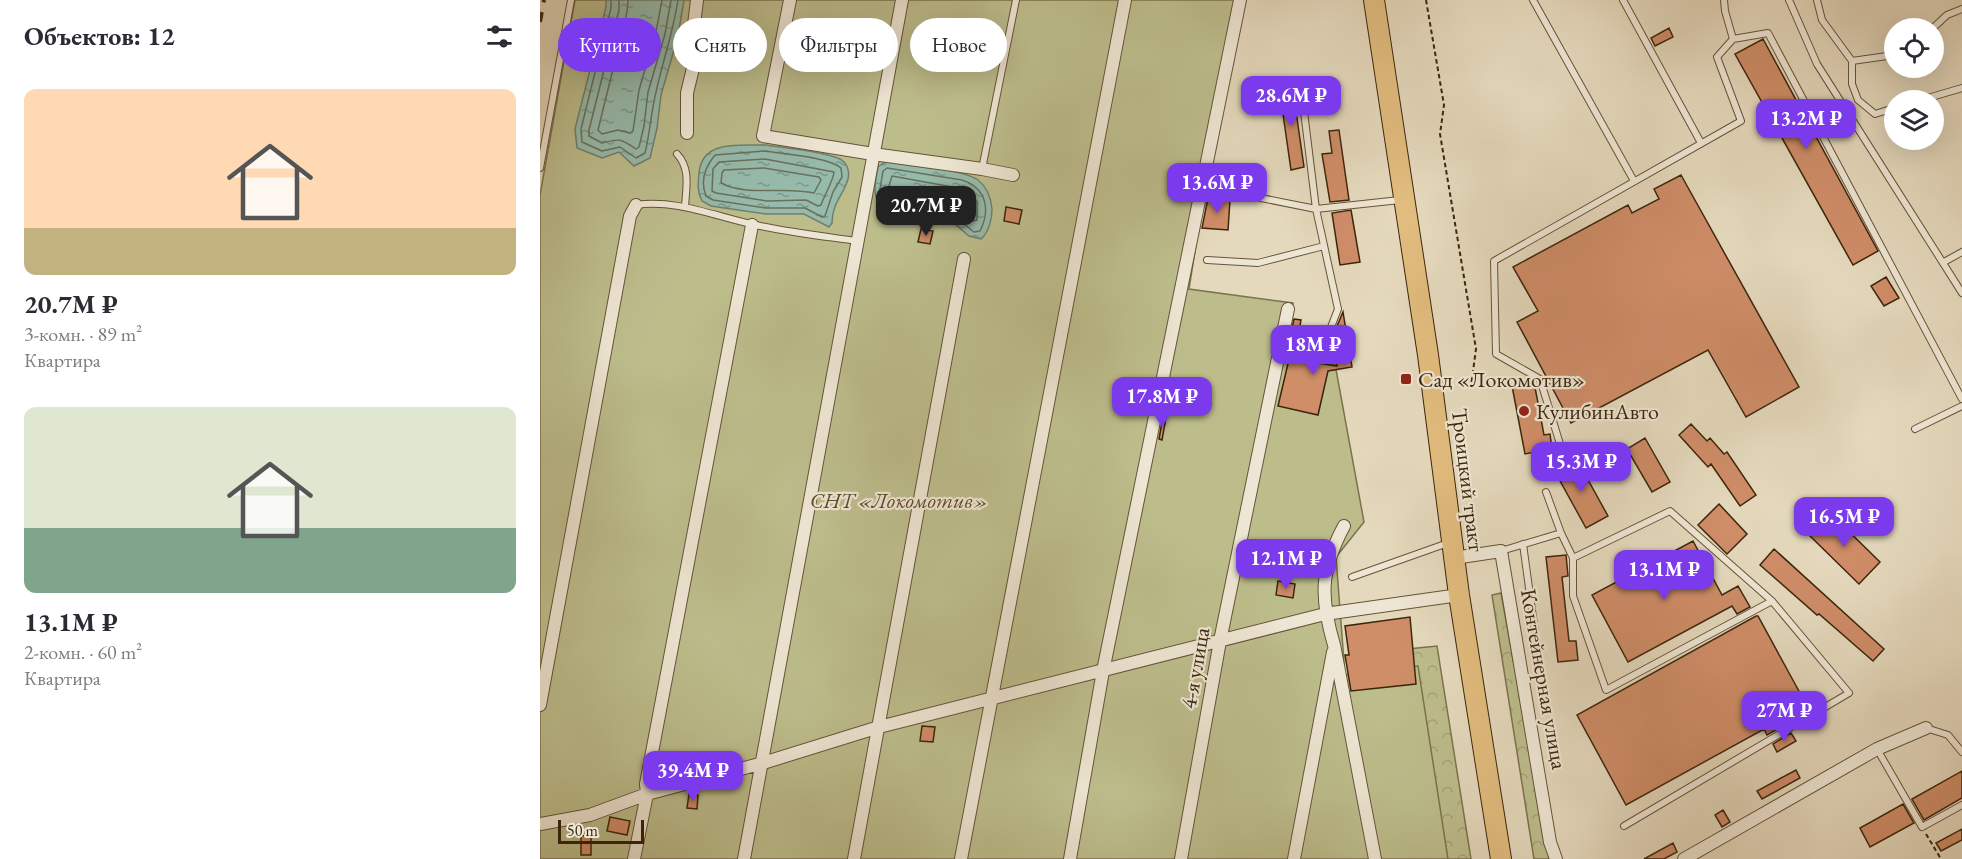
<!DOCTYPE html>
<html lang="ru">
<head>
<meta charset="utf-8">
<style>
	:root { --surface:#fff; --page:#f7f7f7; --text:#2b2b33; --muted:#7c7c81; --accent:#7c3aed }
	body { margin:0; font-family:"EB Garamond",serif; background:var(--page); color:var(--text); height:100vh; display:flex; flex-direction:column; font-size:22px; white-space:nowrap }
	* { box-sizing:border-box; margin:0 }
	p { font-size:20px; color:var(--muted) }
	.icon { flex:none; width:33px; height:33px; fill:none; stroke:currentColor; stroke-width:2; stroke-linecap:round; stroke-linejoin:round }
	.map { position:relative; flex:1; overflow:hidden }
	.sheet { display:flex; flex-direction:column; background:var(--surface); width:540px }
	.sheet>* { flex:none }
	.banner { position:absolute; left:18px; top:18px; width:570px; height:54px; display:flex; gap:12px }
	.tools { position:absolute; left:1344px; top:18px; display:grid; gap:12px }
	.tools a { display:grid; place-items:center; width:60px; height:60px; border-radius:50%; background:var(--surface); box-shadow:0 6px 24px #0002; font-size:30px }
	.scale { position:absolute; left:18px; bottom:15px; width:86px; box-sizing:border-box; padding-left:6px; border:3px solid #3c260b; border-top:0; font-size:16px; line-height:21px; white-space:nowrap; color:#3c260b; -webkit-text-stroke:4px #eee6d4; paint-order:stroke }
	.price { position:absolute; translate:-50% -51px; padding:0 14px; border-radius:12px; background:var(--accent); color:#fff; font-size:20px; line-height:39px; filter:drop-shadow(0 2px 3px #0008) }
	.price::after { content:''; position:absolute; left:50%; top:36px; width:18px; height:14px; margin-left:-9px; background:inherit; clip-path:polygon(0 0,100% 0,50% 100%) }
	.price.active { background:#222; color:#fff }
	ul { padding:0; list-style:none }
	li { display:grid; align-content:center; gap:12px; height:318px; padding:0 24px }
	li span { display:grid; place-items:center; height:186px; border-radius:12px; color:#555 }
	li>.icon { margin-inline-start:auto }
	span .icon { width:108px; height:108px; fill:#fffc; stroke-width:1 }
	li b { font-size:26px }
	h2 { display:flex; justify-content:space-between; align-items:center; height:72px; padding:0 24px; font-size:26px }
	.chip { padding:0 21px; border-radius:27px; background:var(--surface); box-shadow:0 6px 24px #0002; font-size:21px; line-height:54px }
	.chip.active { background:var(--accent); color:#fff }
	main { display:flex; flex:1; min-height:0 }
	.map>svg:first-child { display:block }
	.forest { fill:url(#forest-crowns); stroke:#7c724c; stroke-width:1.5 }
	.garden { fill:#bdbd8c; stroke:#7c724c; stroke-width:1.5 }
	.water { fill:url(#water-ripples); stroke:#727f6c; stroke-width:1.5 }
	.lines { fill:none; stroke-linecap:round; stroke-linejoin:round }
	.shore { stroke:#69705c; stroke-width:1.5 }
	.building { fill:#cf8d68; stroke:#3c260b; stroke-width:1.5 }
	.service-casing { stroke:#665338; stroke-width:8 }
	.minor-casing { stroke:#665338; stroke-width:14 }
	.primary-casing { stroke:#3c260b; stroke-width:22 }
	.path { stroke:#3c260b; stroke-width:2; stroke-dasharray:4.5 3; stroke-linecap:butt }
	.service { stroke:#eee6d4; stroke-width:6 }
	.minor { stroke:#eee6d4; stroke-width:12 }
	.primary { stroke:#e2bc7e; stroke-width:20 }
	.rail { stroke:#3c260b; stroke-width:4; stroke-dasharray:10 10; stroke-linecap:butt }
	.poi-dot { fill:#8f2418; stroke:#eee6d4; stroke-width:2 }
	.labels { text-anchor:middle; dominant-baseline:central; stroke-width:4.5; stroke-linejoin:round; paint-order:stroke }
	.poi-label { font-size:22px; fill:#3c260b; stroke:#eee6d4; text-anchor:start }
	.street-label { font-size:22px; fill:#3c260b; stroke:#eee6d4 }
	.park-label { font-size:22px; font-style:italic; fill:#5c4c2b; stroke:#eee6d4 }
</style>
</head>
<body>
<main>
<section class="sheet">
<h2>Объектов: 12<svg class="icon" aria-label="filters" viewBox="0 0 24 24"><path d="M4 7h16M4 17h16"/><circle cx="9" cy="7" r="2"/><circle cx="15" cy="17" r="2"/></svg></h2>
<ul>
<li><span style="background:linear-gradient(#ffd9b3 75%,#c2b280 0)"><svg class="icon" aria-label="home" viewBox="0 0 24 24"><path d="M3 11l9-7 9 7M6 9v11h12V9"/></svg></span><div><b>20.7M ₽</b><p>3-комн. · 89 m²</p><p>Квартира</p></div></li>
<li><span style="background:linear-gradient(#dfe7d0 65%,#7fa58c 0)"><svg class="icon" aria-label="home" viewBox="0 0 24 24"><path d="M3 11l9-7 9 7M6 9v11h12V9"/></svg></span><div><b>13.1M ₽</b><p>2-комн. · 60 m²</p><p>Квартира</p></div></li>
</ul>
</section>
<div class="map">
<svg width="1422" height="859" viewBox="0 0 1422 859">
	<defs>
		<pattern id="forest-crowns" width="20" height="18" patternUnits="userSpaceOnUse" patternTransform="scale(1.5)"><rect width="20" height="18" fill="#bdbd8c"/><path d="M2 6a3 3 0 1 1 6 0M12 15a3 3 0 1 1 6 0" fill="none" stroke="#a3a277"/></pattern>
		<pattern id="water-ripples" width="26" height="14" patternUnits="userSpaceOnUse" patternTransform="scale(1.5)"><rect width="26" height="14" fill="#96bbac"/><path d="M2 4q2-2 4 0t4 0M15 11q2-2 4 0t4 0" fill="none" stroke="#7c988a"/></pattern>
	</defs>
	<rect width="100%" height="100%" fill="#e5d9bd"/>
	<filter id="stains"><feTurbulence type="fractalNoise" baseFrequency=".00333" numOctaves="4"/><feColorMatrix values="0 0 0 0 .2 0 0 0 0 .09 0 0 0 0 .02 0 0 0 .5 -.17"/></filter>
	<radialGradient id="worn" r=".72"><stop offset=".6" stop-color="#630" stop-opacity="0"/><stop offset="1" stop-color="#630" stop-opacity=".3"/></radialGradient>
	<path class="forest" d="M961,593L999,802L1012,859H994L952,595Z
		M897,646L931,859H901L868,649Z"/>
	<path class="garden" d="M35,0H695L649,289L753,303L749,361L795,364L824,522L796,557L805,675L878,666L908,859H0V195Z"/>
	<path class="water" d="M66,0H144L138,36L121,95L117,128L110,158L94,166L79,152L62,158L37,148L35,129L66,7Z
		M226,145C245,148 283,151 300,159C307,163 310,171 308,179C303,196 292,203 292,223L289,227L264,214H226L171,206L162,201C157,192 158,183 159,173C162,139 200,146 226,145Z
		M345,162C363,163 424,170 438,180C447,187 451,198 452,209C452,219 449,232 441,239L429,236L416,225L395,216L369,209L341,206C331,195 336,180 338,167Z"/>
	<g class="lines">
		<path class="shore" d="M71,0V8L41,129L42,142L62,151L80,147L96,158L105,153C110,133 111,112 116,92C123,60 133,33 138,0
			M79,0V10L49,130V136L62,143C81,138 81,139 96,149L99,147L104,126L108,92L125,34L131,0
			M88,0L87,12L58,130L62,134L78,130L90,133L93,131L99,90L116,32L122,0
			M225,151C243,154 288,157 301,168L302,177L293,192L285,216L282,217L265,208H226L173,200L166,196C160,181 165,167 175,155Z
			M225,159L294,172C294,179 284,196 281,205L278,206L266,200L227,201L176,193L172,191L173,169L179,162Z
			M224,168L279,177L281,180L274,193C246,186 207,197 181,183L182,173L184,170Z
			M347,168L422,180C446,188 451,209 440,231L434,232L419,220L397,210L370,203L344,200L340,189L343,171Z
			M352,176L429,190L437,202V220L433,221C416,208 391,197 369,195C363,195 357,195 350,194L348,189Z"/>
	</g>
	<path class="building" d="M1129,28L1133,37L1115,46L1111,38Z
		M1223,39L1338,251L1313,265L1195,54Z
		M752,84L764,167L751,170L739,86Z
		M799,130L809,200L790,202L782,154L792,153L789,131Z
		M1141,175L1259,387L1206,417L1168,350L1031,423L977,322L998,311L973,267L1088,205L1092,213L1119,199L1114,189Z
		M668,198L690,200L688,230L662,228Z
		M466,207L482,210L479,224L464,221Z
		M811,210L820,262L800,265L792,213Z
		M381,229L393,231L390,244L378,242Z
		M1346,277L1359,298L1344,306L1331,286Z
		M803,312L812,367L788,371L778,415L738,406L750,355L774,360L778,363L797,366L792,338Z
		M754,319L761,320L755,355L747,354Z
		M994,382L1004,435L1010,434L1012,449L985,454L972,386Z
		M623,417L626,418L622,440L619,439Z
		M1151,424L1167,441L1170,438L1184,454L1187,452L1216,495L1200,506L1171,464L1168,467L1139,435Z
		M1105,438L1130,482L1112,492L1087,449Z
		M1036,458L1068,516L1046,528L1014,470Z
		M1179,504L1207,534L1187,554L1158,525Z
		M1289,512L1340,562L1319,584L1268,534Z
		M1153,541L1182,595L1198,586L1210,607L1197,614L1192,606L1088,662L1052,595Z
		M749,545L763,547L761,557L748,554Z
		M1234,549L1344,649L1333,661L1279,614L1277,615L1220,565Z
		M1026,555L1028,576L1022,577L1029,641H1036L1038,660L1018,662L1006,557Z
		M738,581L755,584L753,598L736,595Z
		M1216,616H1218L1267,706L1243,719L1246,724L1227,735L1224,729L1086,805L1037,715Z
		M870,617L876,684L811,691L805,655H809L805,626Z
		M382,726L395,727L393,742L380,741Z
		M1251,733L1256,741L1237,752L1233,744Z
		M1256,770L1260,778L1222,799L1217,791Z
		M1422,771V798L1384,820L1372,799Z
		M149,794L158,795L157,809L147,808Z
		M1363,804L1374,823L1330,847L1320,828Z
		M1183,810L1190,822L1182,827L1175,815Z
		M70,817L90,821L87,835L67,831Z
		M1422,829V840L1401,851L1396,843Z
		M51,835V855H41V836Z
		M1133,843L1137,852L1124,859H1104Z"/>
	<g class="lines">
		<g class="service-casing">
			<path id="service" d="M993,0L1094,181
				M1083,0L1161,143
				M1249,0L1277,64L1422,293
				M1277,0L1282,20L1312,61V84L1318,100L1335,114L1354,108
				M1393,28L1407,15L1422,9
				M1193,39L1228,33L1422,399
				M1312,61L1354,55
				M761,87L776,209L798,309L779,358
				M1381,100L1422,88
				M137,154C151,169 146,188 145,207
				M0,168L31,0
				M442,169L476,0
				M686,191L776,209L860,200
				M96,205C135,199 174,216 211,224C246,232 282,236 317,241
				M667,260L718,263L784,246
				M1404,262L1422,252
				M1375,429L1422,406
				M1020,444L1000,379L956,354L954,261L1201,121L1177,57L1193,39L1185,11L1184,0
				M1006,492L1021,533
				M983,544L995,632
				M961,551L1021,533L1033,558V596L1066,690L1232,601L1309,693L1084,826
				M1033,558L1130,511L1232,601
				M812,577L908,543
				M1386,728L1408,735L1422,752
				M1337,749L1382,827L1422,805"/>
		</g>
		<g class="minor-casing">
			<path id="minor" d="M250,0L223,136L333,154L442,169L473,175
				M147,133V93L155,60L153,33L157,0
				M804,526C780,571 780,597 794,645L835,859
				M914,558L961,551L1010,842L1016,859
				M0,705L90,216L96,205
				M0,824L50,815L107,794L223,763L339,727L785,614L919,595
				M94,859L107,794L106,784L212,225
				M204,859L362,0
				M314,859L424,259
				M421,859L585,0
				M530,859L563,671L700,0
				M641,859L680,641L748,309
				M754,859L793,652
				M1144,859L1337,749L1386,728"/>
		</g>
		<g class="primary-casing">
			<path id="primary" d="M834,0L888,355L919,595L961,859"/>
		</g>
		<path class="path" d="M886,0L904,105L900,134L936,349L931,386
			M1386,834L1401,859"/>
		<use href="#service" class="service"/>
		<use href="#minor" class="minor"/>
		<use href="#primary" class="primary"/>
		<path class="rail" d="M0,22L4,0"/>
	</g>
	<g class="poi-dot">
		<rect x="860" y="373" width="12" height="12" rx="3"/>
		<circle cx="984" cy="411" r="6"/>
	</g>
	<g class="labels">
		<g class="poi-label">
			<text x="878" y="379">Сад «Локомотив»</text>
			<text x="996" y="411">КулибинАвто</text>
		</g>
		<g class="street-label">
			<text transform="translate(928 480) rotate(83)">Троицкий тракт</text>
			<text transform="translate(655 668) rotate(-80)">4-я улица</text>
			<text transform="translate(1004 679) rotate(80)">Контейнерная улица</text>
		</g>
		<g class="park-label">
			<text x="359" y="500">СНТ «Локомотив»</text>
		</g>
	</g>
	<rect width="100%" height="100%" filter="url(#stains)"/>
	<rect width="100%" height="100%" fill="url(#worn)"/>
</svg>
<div class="tools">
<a><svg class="icon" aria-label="locate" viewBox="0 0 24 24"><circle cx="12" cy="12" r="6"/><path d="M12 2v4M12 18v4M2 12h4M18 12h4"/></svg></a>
<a><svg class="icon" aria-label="layers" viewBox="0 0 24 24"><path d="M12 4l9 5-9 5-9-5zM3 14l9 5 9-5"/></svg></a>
</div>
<div class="scale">50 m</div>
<b class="price" style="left:751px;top:127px">28.6M ₽</b>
<b class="price" style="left:1266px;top:150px">13.2M ₽</b>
<b class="price" style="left:677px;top:214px">13.6M ₽</b>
<b class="price active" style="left:386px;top:237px">20.7M ₽</b>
<b class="price" style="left:773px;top:376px">18M ₽</b>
<b class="price" style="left:622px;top:428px">17.8M ₽</b>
<b class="price" style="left:1041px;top:493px">15.3M ₽</b>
<b class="price" style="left:1304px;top:548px">16.5M ₽</b>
<b class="price" style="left:746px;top:590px">12.1M ₽</b>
<b class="price" style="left:1124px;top:601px">13.1M ₽</b>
<b class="price" style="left:1244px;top:742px">27M ₽</b>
<b class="price" style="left:153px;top:802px">39.4M ₽</b>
<div class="banner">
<a class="chip active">Купить</a>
<a class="chip">Снять</a>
<a class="chip">Фильтры</a>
<a class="chip">Новое</a>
</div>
</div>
</main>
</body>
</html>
